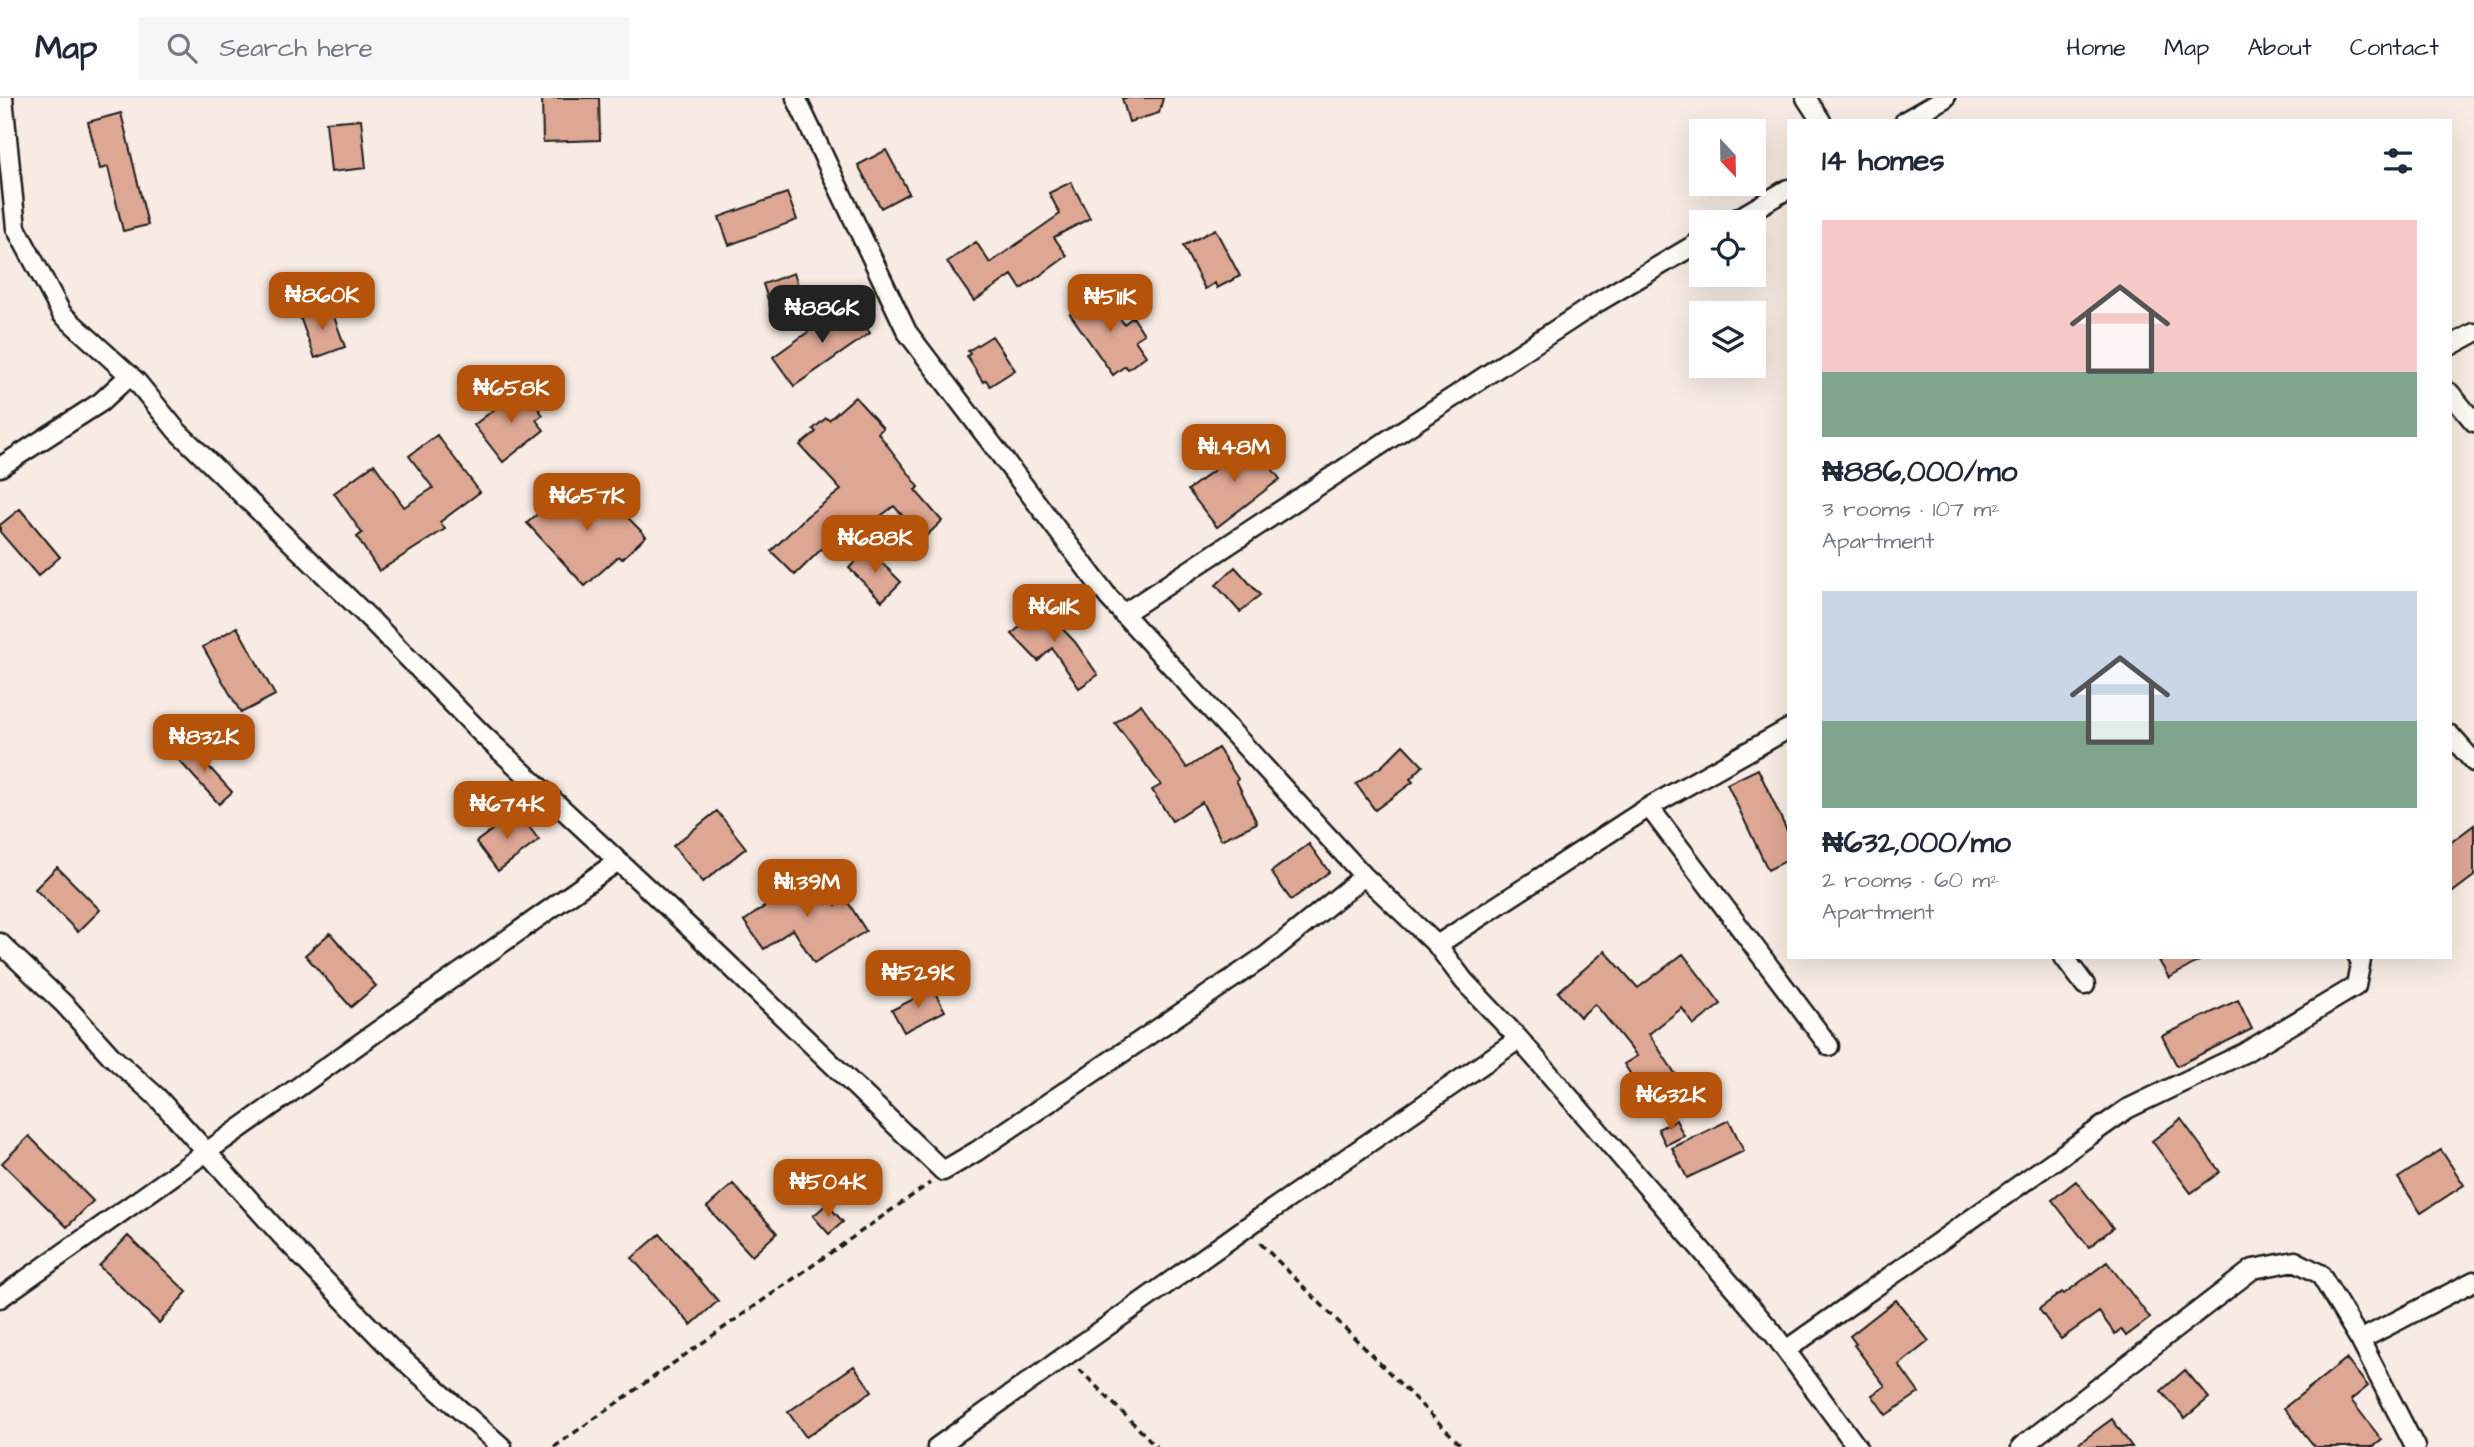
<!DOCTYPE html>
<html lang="en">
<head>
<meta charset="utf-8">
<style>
	:root { --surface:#fff; --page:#f6f6f7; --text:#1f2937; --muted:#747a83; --line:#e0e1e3; --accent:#b45309 }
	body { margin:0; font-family:"Architects Daughter",sans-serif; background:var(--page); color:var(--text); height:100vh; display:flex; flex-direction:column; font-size:26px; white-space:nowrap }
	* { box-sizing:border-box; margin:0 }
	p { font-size:23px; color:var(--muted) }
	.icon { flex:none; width:38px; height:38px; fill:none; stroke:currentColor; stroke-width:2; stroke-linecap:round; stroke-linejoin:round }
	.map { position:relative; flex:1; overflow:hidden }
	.sheet { position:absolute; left:1787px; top:21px; width:665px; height:840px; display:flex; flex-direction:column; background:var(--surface); border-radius:0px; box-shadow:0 7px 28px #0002 }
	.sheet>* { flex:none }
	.needle { width:46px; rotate:158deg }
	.buttons { position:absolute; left:1689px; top:21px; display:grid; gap:14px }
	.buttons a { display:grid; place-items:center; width:77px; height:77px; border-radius:0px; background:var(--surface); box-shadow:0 7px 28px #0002; font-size:35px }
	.price { position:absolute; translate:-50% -60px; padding:0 16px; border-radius:14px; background:var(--accent); color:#fff; font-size:23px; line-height:46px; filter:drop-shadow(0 2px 4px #0008) }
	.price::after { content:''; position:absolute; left:50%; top:42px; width:21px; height:16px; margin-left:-10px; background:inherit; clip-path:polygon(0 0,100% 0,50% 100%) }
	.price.on { background:#222; color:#fff }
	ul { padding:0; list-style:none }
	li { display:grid; align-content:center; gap:14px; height:371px; padding:0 35px }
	li span { display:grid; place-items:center; height:217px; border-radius:0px; color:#555 }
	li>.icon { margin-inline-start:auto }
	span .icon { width:126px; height:126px; fill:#fffc; stroke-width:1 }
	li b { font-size:30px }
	h2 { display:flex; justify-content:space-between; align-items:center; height:84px; padding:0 35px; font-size:30px }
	header { display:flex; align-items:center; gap:42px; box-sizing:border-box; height:98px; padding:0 35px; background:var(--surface); border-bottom:2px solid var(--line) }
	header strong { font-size:33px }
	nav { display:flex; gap:38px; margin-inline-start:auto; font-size:24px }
	.search { width:490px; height:63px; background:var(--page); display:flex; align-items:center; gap:18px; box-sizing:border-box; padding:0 24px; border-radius:0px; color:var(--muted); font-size:26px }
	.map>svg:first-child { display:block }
	.building { fill:#dda794; stroke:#1c1c1c; stroke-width:2 }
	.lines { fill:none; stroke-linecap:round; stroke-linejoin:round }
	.minor-casing { stroke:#1c1c1c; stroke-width:23 }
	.path { stroke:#1c1c1c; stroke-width:3.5; stroke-dasharray:7 5; stroke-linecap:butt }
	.minor { stroke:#fdfcf7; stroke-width:18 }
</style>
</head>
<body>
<header>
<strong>Map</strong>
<div class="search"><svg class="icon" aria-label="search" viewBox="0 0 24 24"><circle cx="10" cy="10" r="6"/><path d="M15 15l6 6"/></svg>Search here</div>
<nav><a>Home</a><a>Map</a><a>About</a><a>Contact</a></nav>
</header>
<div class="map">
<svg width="2474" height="1349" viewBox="0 0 2474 1349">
	<rect width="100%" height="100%" fill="#f7ebe3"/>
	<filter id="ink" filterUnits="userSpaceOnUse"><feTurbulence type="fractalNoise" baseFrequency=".0143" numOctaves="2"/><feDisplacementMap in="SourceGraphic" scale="14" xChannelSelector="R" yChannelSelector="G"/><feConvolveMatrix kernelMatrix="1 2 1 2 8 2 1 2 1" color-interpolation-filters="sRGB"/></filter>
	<g filter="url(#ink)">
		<path class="building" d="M542,0H599L600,42L543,44Z
			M1122,0H1163L1159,15L1129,24Z
			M121,15L148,127L123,133L108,69L100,71L88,24Z
			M361,21L366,70L331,74L326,24Z
			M886,52L909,95L881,110L858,67Z
			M1071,84L1090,120L1054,139L1067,158L1021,191L1012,177L974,203L947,164L976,144L990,165L1060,116L1049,95Z
			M787,95L797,122L729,147L719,119Z
			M1215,131L1240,178L1217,190L1215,185L1205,191L1183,148Z
			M794,175L804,207L773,217L763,186Z
			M1102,194L1124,226L1133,219L1144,236L1135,242L1146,258L1128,271L1125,268L1113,277L1070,216Z
			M849,205L870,235L794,288L773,259Z
			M330,208L345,249L315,260L300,219Z
			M992,238L1015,272L990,288L986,282L983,284L967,258L970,256L968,253Z
			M522,290L543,317L536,322L544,332L503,364L474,327Z
			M855,299L883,330L878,335L919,389L915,392L942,423L923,441L894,408L858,435L849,424L795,477L771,453L807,418L841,392L800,347L816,334L813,331L826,320L829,322Z
			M437,337L480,394L440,424L445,431L379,473L357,439L362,435L334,395L374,366L404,409L433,390L409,358Z
			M1251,344L1280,381L1217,429L1188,392Z
			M594,385L646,438L622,461L619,458L585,488L527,425L552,403L563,415Z
			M20,411L60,459L38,478L0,434V427Z
			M868,451L901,484L882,503L849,470Z
			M1235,469L1260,497L1240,514L1216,487Z
			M1045,504L1061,520L1056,524L1075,544L1098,577L1079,590L1052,550L1038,563L1012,536Z
			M237,529L275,597L241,615L203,549Z
			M1141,606L1187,670L1218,650L1238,681L1236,682L1257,725L1221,742L1202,704L1172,723L1152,692L1161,687L1115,625Z
			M188,646L232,694L219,706L175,658Z
			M1403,647L1423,668L1410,681L1413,684L1375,712L1356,686L1382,668Z
			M1758,671L1788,735V762L1768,772L1727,686Z
			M517,713L539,742L498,773L476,744Z
			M717,713L746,750L703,784L673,748Z
			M2474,727V778L2450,796V745Z
			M1309,746L1329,774L1291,802L1271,774Z
			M57,769L100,812L78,834L35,791Z
			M813,774L836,807L846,801L866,833L814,865L793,831L764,851L744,823Z
			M330,835L376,888L351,909L305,857Z
			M1605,853L1638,890L1683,856L1721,906L1694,927L1682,910L1649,936L1680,983L1648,1003L1624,966L1637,958L1595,906L1580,919L1558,894Z
			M2157,859H2206L2169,880Z
			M933,891L945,913L904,934L892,912Z
			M2238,902L2252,931L2177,968L2162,938Z
			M2181,1021L2220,1074L2191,1095L2152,1043Z
			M1676,1022L1684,1038L1666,1047L1658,1031Z
			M1729,1022L1744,1053L1687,1080L1672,1050Z
			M29,1038L93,1103L67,1129L2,1065Z
			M2441,1052L2464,1087L2421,1115L2398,1080Z
			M2076,1083L2113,1130L2089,1149L2052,1102Z
			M733,1086L777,1135L752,1158L707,1109Z
			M827,1106L843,1124L829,1136L813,1118Z
			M660,1136L718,1203L691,1227L632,1160Z
			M128,1138L187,1194L159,1225L99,1168Z
			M2107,1164L2150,1220L2126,1238L2121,1231L2115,1236L2099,1214L2061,1241L2039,1211L2062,1194L2064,1196Z
			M1896,1202L1929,1243L1899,1267L1919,1295L1886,1317L1872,1297L1885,1288L1854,1247L1856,1246L1850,1238Z
			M2346,1261L2368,1288L2351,1302L2382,1342L2373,1349H2315L2284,1310Z
			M854,1268L872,1293L806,1339L788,1314Z
			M2185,1272L2209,1300L2185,1320L2161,1293Z
			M2112,1321L2132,1349H2074Z"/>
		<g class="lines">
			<g class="minor-casing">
				<path id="minor" d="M3,0L16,130L62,216L137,284L177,333L372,523L480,634L721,859L943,1073L977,1053L1267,857L1364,778
					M796,0L907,234L1109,500L1364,778L1437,847L1464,883L1519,941L1773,1235L1857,1349
					M1806,0L1821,23
					M1905,23L1945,0
					M1732,124L1788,91
					M2450,248L2474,235
					M2450,295L2474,324
					M0,369L101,304L130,277
					M1123,516L1598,204L1701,143
					M2450,637L2474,664
					M1649,709L1829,948
					M0,845L65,907L111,958L157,999L281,1137L392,1252L502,1349
					M1437,847L1649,709L1788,631
					M2064,859L2085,887
					M0,1200L618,763
					M2360,1242L2474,1183
					M1786,1252L2127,1011L2244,955L2356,888L2361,862L2358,859
					M937,1349L1254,1124L1519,941
					M2021,1349L2253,1171L2295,1163L2320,1176L2360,1242L2415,1349"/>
			</g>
			<path class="path" d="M1260,1145L1463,1349
				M1079,1271L1157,1349
				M554,1349L930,1085"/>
			<use href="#minor" class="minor"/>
		</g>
	</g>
</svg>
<div class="buttons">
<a><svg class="needle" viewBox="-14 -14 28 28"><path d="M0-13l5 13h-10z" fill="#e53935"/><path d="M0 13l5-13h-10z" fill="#747a83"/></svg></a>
<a><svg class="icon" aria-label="locate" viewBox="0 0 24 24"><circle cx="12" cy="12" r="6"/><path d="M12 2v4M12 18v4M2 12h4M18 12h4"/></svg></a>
<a><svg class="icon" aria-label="layers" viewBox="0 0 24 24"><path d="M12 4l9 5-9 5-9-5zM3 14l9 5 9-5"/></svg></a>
</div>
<b class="price" style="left:322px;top:234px">₦860K</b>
<b class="price" style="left:1110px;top:236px">₦511K</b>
<b class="price on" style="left:822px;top:247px">₦886K</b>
<b class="price" style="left:511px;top:327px">₦658K</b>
<b class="price" style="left:1234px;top:386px">₦1.48M</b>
<b class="price" style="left:587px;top:435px">₦657K</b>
<b class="price" style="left:875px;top:477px">₦688K</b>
<b class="price" style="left:1054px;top:546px">₦611K</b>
<b class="price" style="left:204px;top:676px">₦832K</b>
<b class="price" style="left:507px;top:743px">₦674K</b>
<b class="price" style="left:807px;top:821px">₦1.39M</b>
<b class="price" style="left:918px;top:912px">₦529K</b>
<b class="price" style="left:1671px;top:1034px">₦632K</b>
<b class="price" style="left:828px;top:1121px">₦504K</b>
<section class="sheet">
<h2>14 homes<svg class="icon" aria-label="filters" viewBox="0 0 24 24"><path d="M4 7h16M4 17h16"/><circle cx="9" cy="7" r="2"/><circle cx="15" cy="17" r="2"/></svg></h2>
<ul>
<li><span style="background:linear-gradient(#f6c9c9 70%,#7fa58c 0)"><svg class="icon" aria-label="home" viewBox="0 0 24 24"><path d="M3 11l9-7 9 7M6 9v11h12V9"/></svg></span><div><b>₦886,000/mo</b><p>3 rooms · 107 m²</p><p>Apartment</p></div></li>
<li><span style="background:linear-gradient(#c9d6e8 60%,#7fa58c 0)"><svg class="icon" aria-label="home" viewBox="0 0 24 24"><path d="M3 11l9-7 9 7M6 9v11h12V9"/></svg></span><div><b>₦632,000/mo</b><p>2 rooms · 60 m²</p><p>Apartment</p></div></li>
</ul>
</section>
</div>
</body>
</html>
